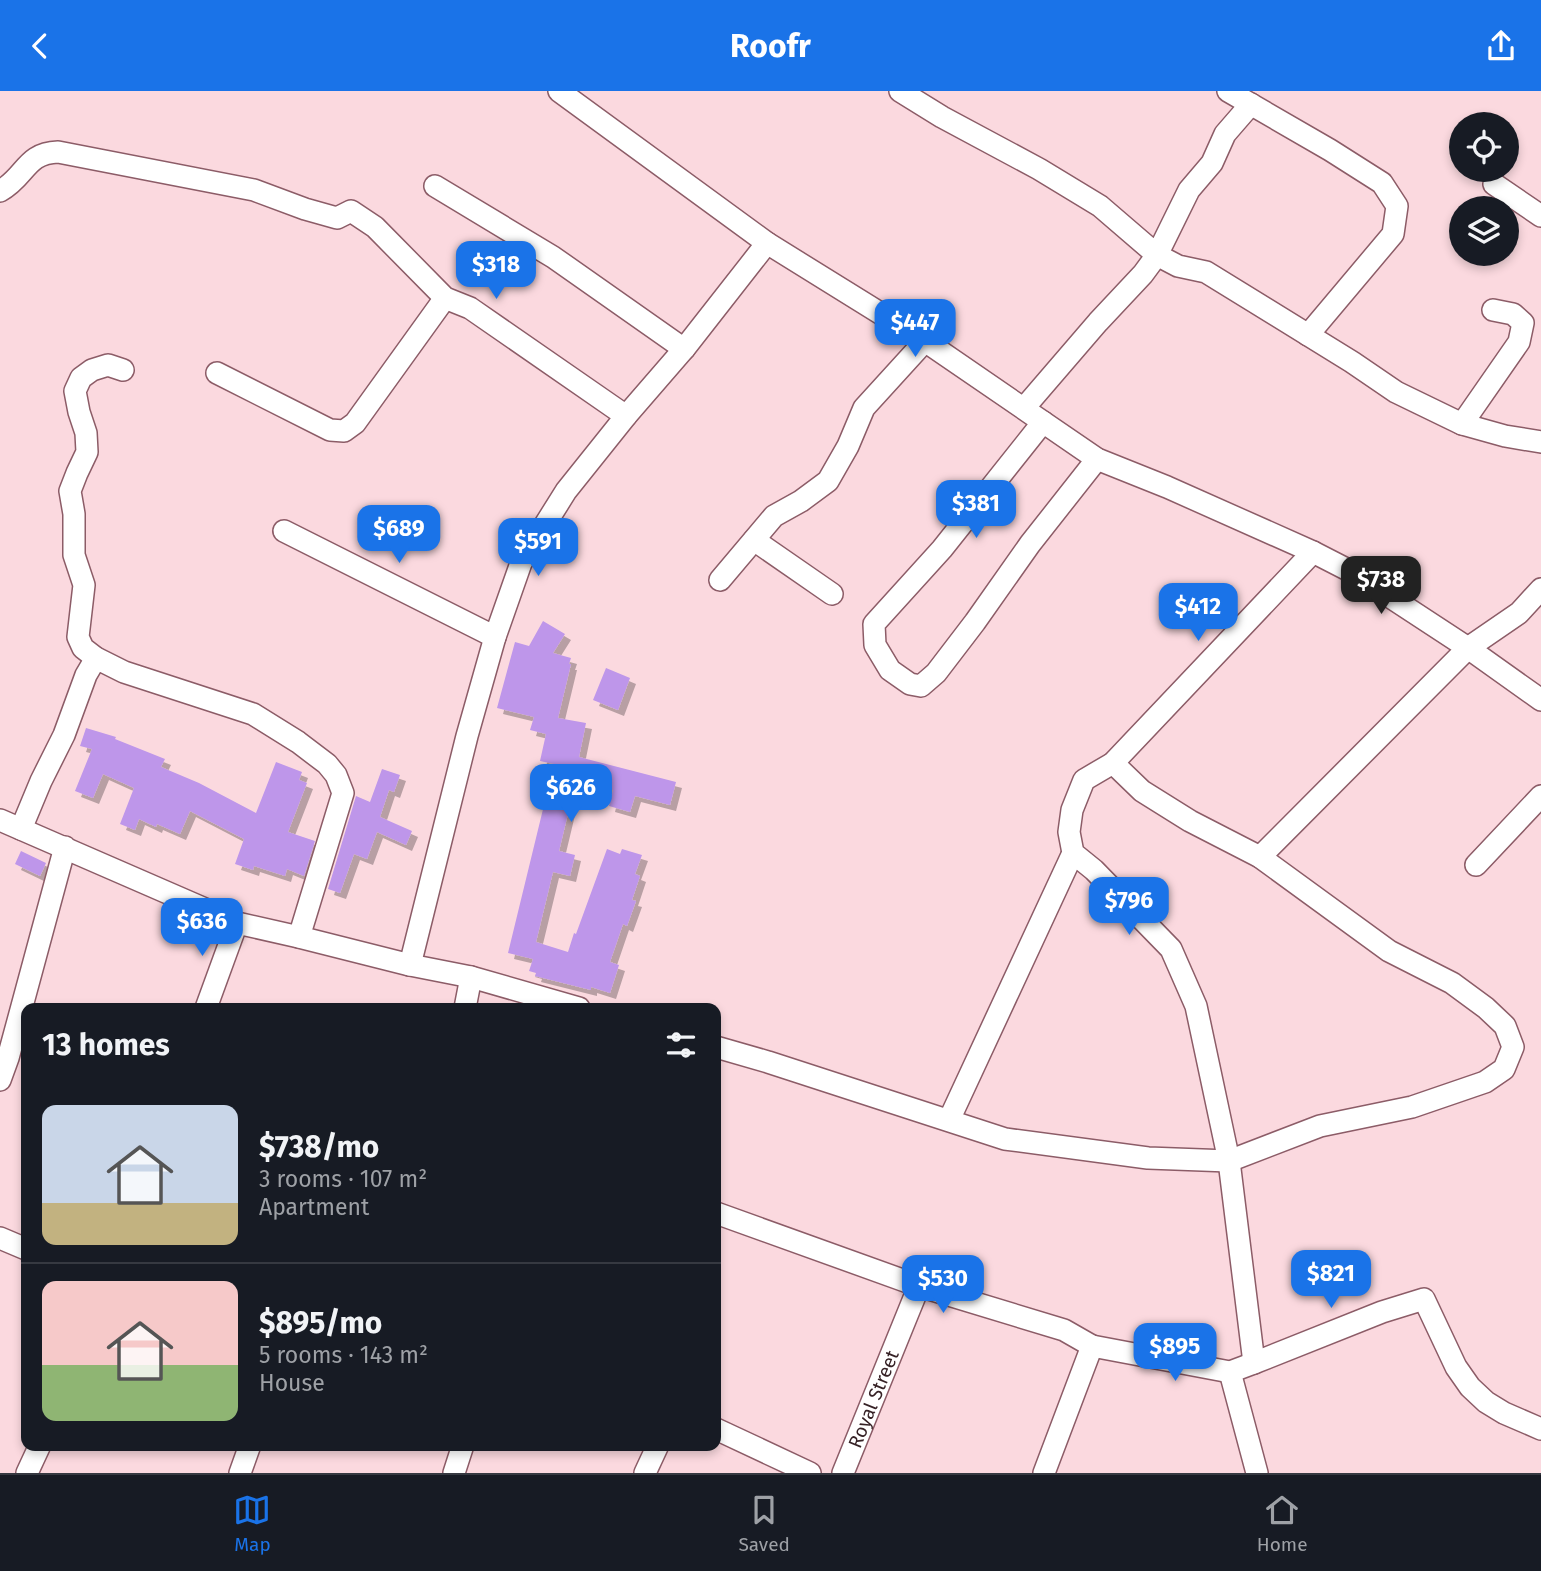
<!DOCTYPE html>
<html lang="en">
<head>
<meta charset="utf-8">
<style>
	:root { --surface:#171b24; --page:#20242c; --text:#f1f3f6; --muted:#9ea1a6; --line:#363941; --accent:#1a73e8 }
	body { margin:0; font-family:"Fira Sans",sans-serif; background:var(--page); color:var(--text); height:100vh; display:flex; flex-direction:column; font-size:26px; white-space:nowrap }
	* { box-sizing:border-box; margin:0 }
	p { font-size:23px; color:var(--muted) }
	.icon { flex:none; width:38px; height:38px; fill:none; stroke:currentColor; stroke-width:2; stroke-linecap:round; stroke-linejoin:round }
	.map { position:relative; flex:1; overflow:hidden }
	.panel { position:absolute; left:21px; top:912px; width:700px; height:448px; display:flex; flex-direction:column; background:var(--surface); border-radius:14px; box-shadow:0 4px 10px #0003 }
	.panel>* { flex:none }
	.fabs { position:absolute; left:1449px; top:21px; display:grid; gap:14px }
	.fabs a { display:grid; place-items:center; width:70px; height:70px; border-radius:50%; background:var(--surface); box-shadow:0 4px 10px #0003; font-size:35px }
	.price { position:absolute; translate:-50% -60px; padding:0 16px; border-radius:14px; background:var(--accent); color:#fff; font-size:23px; line-height:46px; filter:drop-shadow(0 2px 4px #0008) }
	.price::after { content:''; position:absolute; left:50%; top:42px; width:21px; height:16px; margin-left:-10px; background:inherit; clip-path:polygon(0 0,100% 0,50% 100%) }
	.price.current { background:#222; color:#fff }
	ul { padding:0; list-style:none }
	li { display:flex; align-items:center; gap:21px; height:175px; padding:0 21px }
	li+li { border-top:2px solid var(--line) }
	li span { display:grid; place-items:center; flex:none; width:196px; height:140px; border-radius:14px; color:#555 }
	li>.icon { margin-inline-start:auto }
	span .icon { width:84px; height:84px; fill:#fffc; stroke-width:1 }
	li b { font-size:30px }
	h2 { display:flex; justify-content:space-between; align-items:center; height:84px; padding:0 21px; font-size:30px }
	header { display:flex; justify-content:space-between; align-items:center; height:91px; padding:0 21px; background:var(--accent); color:#fff; font-size:32px; font-weight:700 }
	.tab-bar { display:flex; justify-content:space-around; align-items:center; height:98px; border-top:2px solid var(--line); background:var(--surface); font-size:19px; color:var(--muted) }
	.tab-bar a { display:grid; justify-items:center; gap:4px }
	.tab-bar .current { color:var(--accent) }
	.map>svg:first-child { display:block }
	.building { fill:#be96ea; filter:url(#shadow) }
	.lines { fill:none; stroke-linecap:round; stroke-linejoin:round }
	.minor-casing { stroke:#8c5c67; stroke-width:24 }
	.minor { stroke:#fff; stroke-width:21 }
	.labels { text-anchor:middle; dominant-baseline:central; stroke-width:6; stroke-linejoin:round; paint-order:stroke }
	.street-label { font-size:19px; fill:#362226; stroke:#fbd9df }
</style>
</head>
<body>
<header><svg class="icon" aria-label="back" viewBox="0 0 24 24"><path d="M15 5l-7 7 7 7"/></svg>Roofr<svg class="icon" aria-label="share" viewBox="0 0 24 24"><path d="M12 15V3M7 8l5-5 5 5M5 13v7h14v-7"/></svg></header>
<div class="map">
<svg width="1541" height="1382" viewBox="0 0 1541 1382">
	<defs>
		<filter id="shadow"><feDropShadow dx="6" dy="6" stdDeviation="0" flood-color="#0004"/></filter>
	</defs>
	<rect width="100%" height="100%" fill="#fbd9df"/>
	<path class="building" d="M543,530L565,543L553,562L571,567L569,573H571L558,627L586,632L579,666L676,691L670,714L635,705L630,721L609,715L613,699L576,689L559,760L575,764L570,785L553,781L536,851L568,861L574,842L576,843L607,758L620,763L622,758L642,764L635,783L640,785L632,809L636,810L627,835L623,833L610,871L619,874L610,902L591,896V899L535,885L536,882L529,880L533,868L508,862L554,673L540,670L546,643L530,639L534,626L497,617L515,551L529,555Z
		M606,577L630,587L618,619L593,609Z
		M86,637L116,646L115,648L165,668L161,676L199,692L256,722L276,671L302,681L299,689L307,692L288,741L315,750L304,785L287,778L285,785L254,775L253,779L235,773L244,748L190,720L180,743L157,733L156,736L139,728L135,739L120,733L134,697L103,683L93,707L75,700L92,658L80,655Z
		M382,678L400,684L394,701L389,699L380,726L412,740L406,754L377,741L367,768L354,763L340,802L328,798L356,705L370,711Z
		M21,760L46,772L40,785L15,773Z"/>
	<g class="lines">
		<g class="minor-casing">
			<g id="minor">
				<path d="M559,0L767,152L925,250L1097,368L1167,396L1313,461L1352,481L1468,557L1541,609"/>
				<path d="M900,0L942,26L1039,78L1100,115L1157,164L1189,99L1212,72L1225,43L1251,13"/>
				<path d="M1228,0L1330,59L1382,92L1397,115L1393,143L1308,244"/>
				<path d="M1494,93L1541,125"/>
				<path d="M435,95L553,166L684,258"/>
				<path d="M0,100C26,86 25,62 58,61L254,99L305,118L337,127L351,120L375,136L445,207L470,217L626,325"/>
				<path d="M123,279L108,274L92,279L81,287L75,300L79,321L86,342L87,361L77,382L70,400L74,423V464L84,494L78,546L83,557L96,567L124,581L253,623L298,651L327,673L336,684L343,702L299,846"/>
				<path d="M217,282L330,339L344,340L355,332L445,207"/>
				<path d="M1024,317L1098,231L1143,183L1157,164L1178,175L1206,181L1352,271L1396,301L1462,333L1505,345L1541,351"/>
				<path d="M1043,331L942,458L874,533L875,554L890,579L910,593L921,595L936,582L975,531L1030,453L1097,368"/>
				<path d="M1462,333L1519,251L1523,232L1513,223L1493,219"/>
				<path d="M284,440L495,546"/>
				<path d="M754,449L832,503"/>
				<path d="M720,489L774,425L801,410L828,390L848,355L864,317L925,250"/>
				<path d="M0,729L237,832L299,846L410,874L471,886L579,917"/>
				<path d="M21,738L41,690L64,644L86,584L96,567"/>
				<path d="M1260,766L1468,557L1519,522L1541,498"/>
				<path d="M1476,774L1541,705"/>
				<path d="M410,874L467,645L495,546L521,472L566,400L626,325L684,258L767,152"/>
				<path d="M206,917L237,832"/>
				<path d="M465,917L471,886"/>
				<path d="M716,956L768,971L1005,1048L1148,1067L1229,1070L1320,1035L1412,1016L1485,991L1504,978L1513,956L1505,935L1486,917L1452,892L1389,860L1260,766L1190,730L1142,700L1113,672"/>
				<path d="M0,989L8,967L65,756"/>
				<path d="M949,1029L1073,762"/>
				<path d="M716,1122L919,1195L1064,1239L1092,1255L1044,1382"/>
				<path d="M0,1147L26,1158"/>
				<path d="M1092,1255L1230,1281L1254,1272L1382,1221L1424,1208L1456,1276L1470,1296L1486,1311L1504,1322L1541,1338"/>
				<path d="M1254,1272L1229,1070L1196,915L1171,858L1094,779L1073,762L1069,741L1072,719L1084,689L1113,672L1313,461"/>
				<path d="M1230,1281L1257,1382"/>
				<path d="M716,1338L810,1382"/>
				<path d="M27,1382L40,1354"/>
				<path d="M240,1382L250,1354"/>
				<path d="M454,1382L463,1354"/>
				<path d="M645,1382L658,1354"/>
				<path id="s1" d="M843,1382L919,1195"/>
			</g>
		</g>
		<use href="#minor" class="minor"/>
	</g>
	<g class="labels">
		<g class="street-label">
			<text stroke="none"><textPath href="#s1" startOffset="80">Royal Street</textPath></text>
		</g>
	</g>
</svg>
<div class="fabs">
<a><svg class="icon" aria-label="locate" viewBox="0 0 24 24"><circle cx="12" cy="12" r="6"/><path d="M12 2v4M12 18v4M2 12h4M18 12h4"/></svg></a>
<a><svg class="icon" aria-label="layers" viewBox="0 0 24 24"><path d="M12 4l9 5-9 5-9-5zM3 14l9 5 9-5"/></svg></a>
</div>
<b class="price" style="left:496px;top:210px">$318</b>
<b class="price" style="left:915px;top:268px">$447</b>
<b class="price" style="left:976px;top:449px">$381</b>
<b class="price" style="left:399px;top:474px">$689</b>
<b class="price" style="left:538px;top:487px">$591</b>
<b class="price current" style="left:1381px;top:525px">$738</b>
<b class="price" style="left:1198px;top:552px">$412</b>
<b class="price" style="left:571px;top:733px">$626</b>
<b class="price" style="left:1129px;top:846px">$796</b>
<b class="price" style="left:202px;top:867px">$636</b>
<b class="price" style="left:1331px;top:1219px">$821</b>
<b class="price" style="left:943px;top:1224px">$530</b>
<b class="price" style="left:1175px;top:1292px">$895</b>
<section class="panel">
<h2>13 homes<svg class="icon" aria-label="filters" viewBox="0 0 24 24"><path d="M4 7h16M4 17h16"/><circle cx="9" cy="7" r="2"/><circle cx="15" cy="17" r="2"/></svg></h2>
<ul>
<li><span style="background:linear-gradient(#c9d6e8 70%,#c2b280 0)"><svg class="icon" aria-label="home" viewBox="0 0 24 24"><path d="M3 11l9-7 9 7M6 9v11h12V9"/></svg></span><div><b>$738/mo</b><p>3 rooms · 107 m²</p><p>Apartment</p></div></li>
<li><span style="background:linear-gradient(#f6c9c9 60%,#8fb573 0)"><svg class="icon" aria-label="home" viewBox="0 0 24 24"><path d="M3 11l9-7 9 7M6 9v11h12V9"/></svg></span><div><b>$895/mo</b><p>5 rooms · 143 m²</p><p>House</p></div></li>
</ul>
</section>
</div>
<nav class="tab-bar">
<a class="current"><svg class="icon" aria-label="map" viewBox="0 0 24 24"><path d="M3 6l6-2 6 2 6-2v14l-6 2-6-2-6 2zM9 4v14M15 6v14"/></svg>Map</a>
<a><svg class="icon" aria-label="saved" viewBox="0 0 24 24"><path d="M7 4h10v16l-5-4-5 4z"/></svg>Saved</a>
<a><svg class="icon" aria-label="home" viewBox="0 0 24 24"><path d="M3 11l9-7 9 7M6 9v11h12V9"/></svg>Home</a>
</nav>
</body>
</html>
